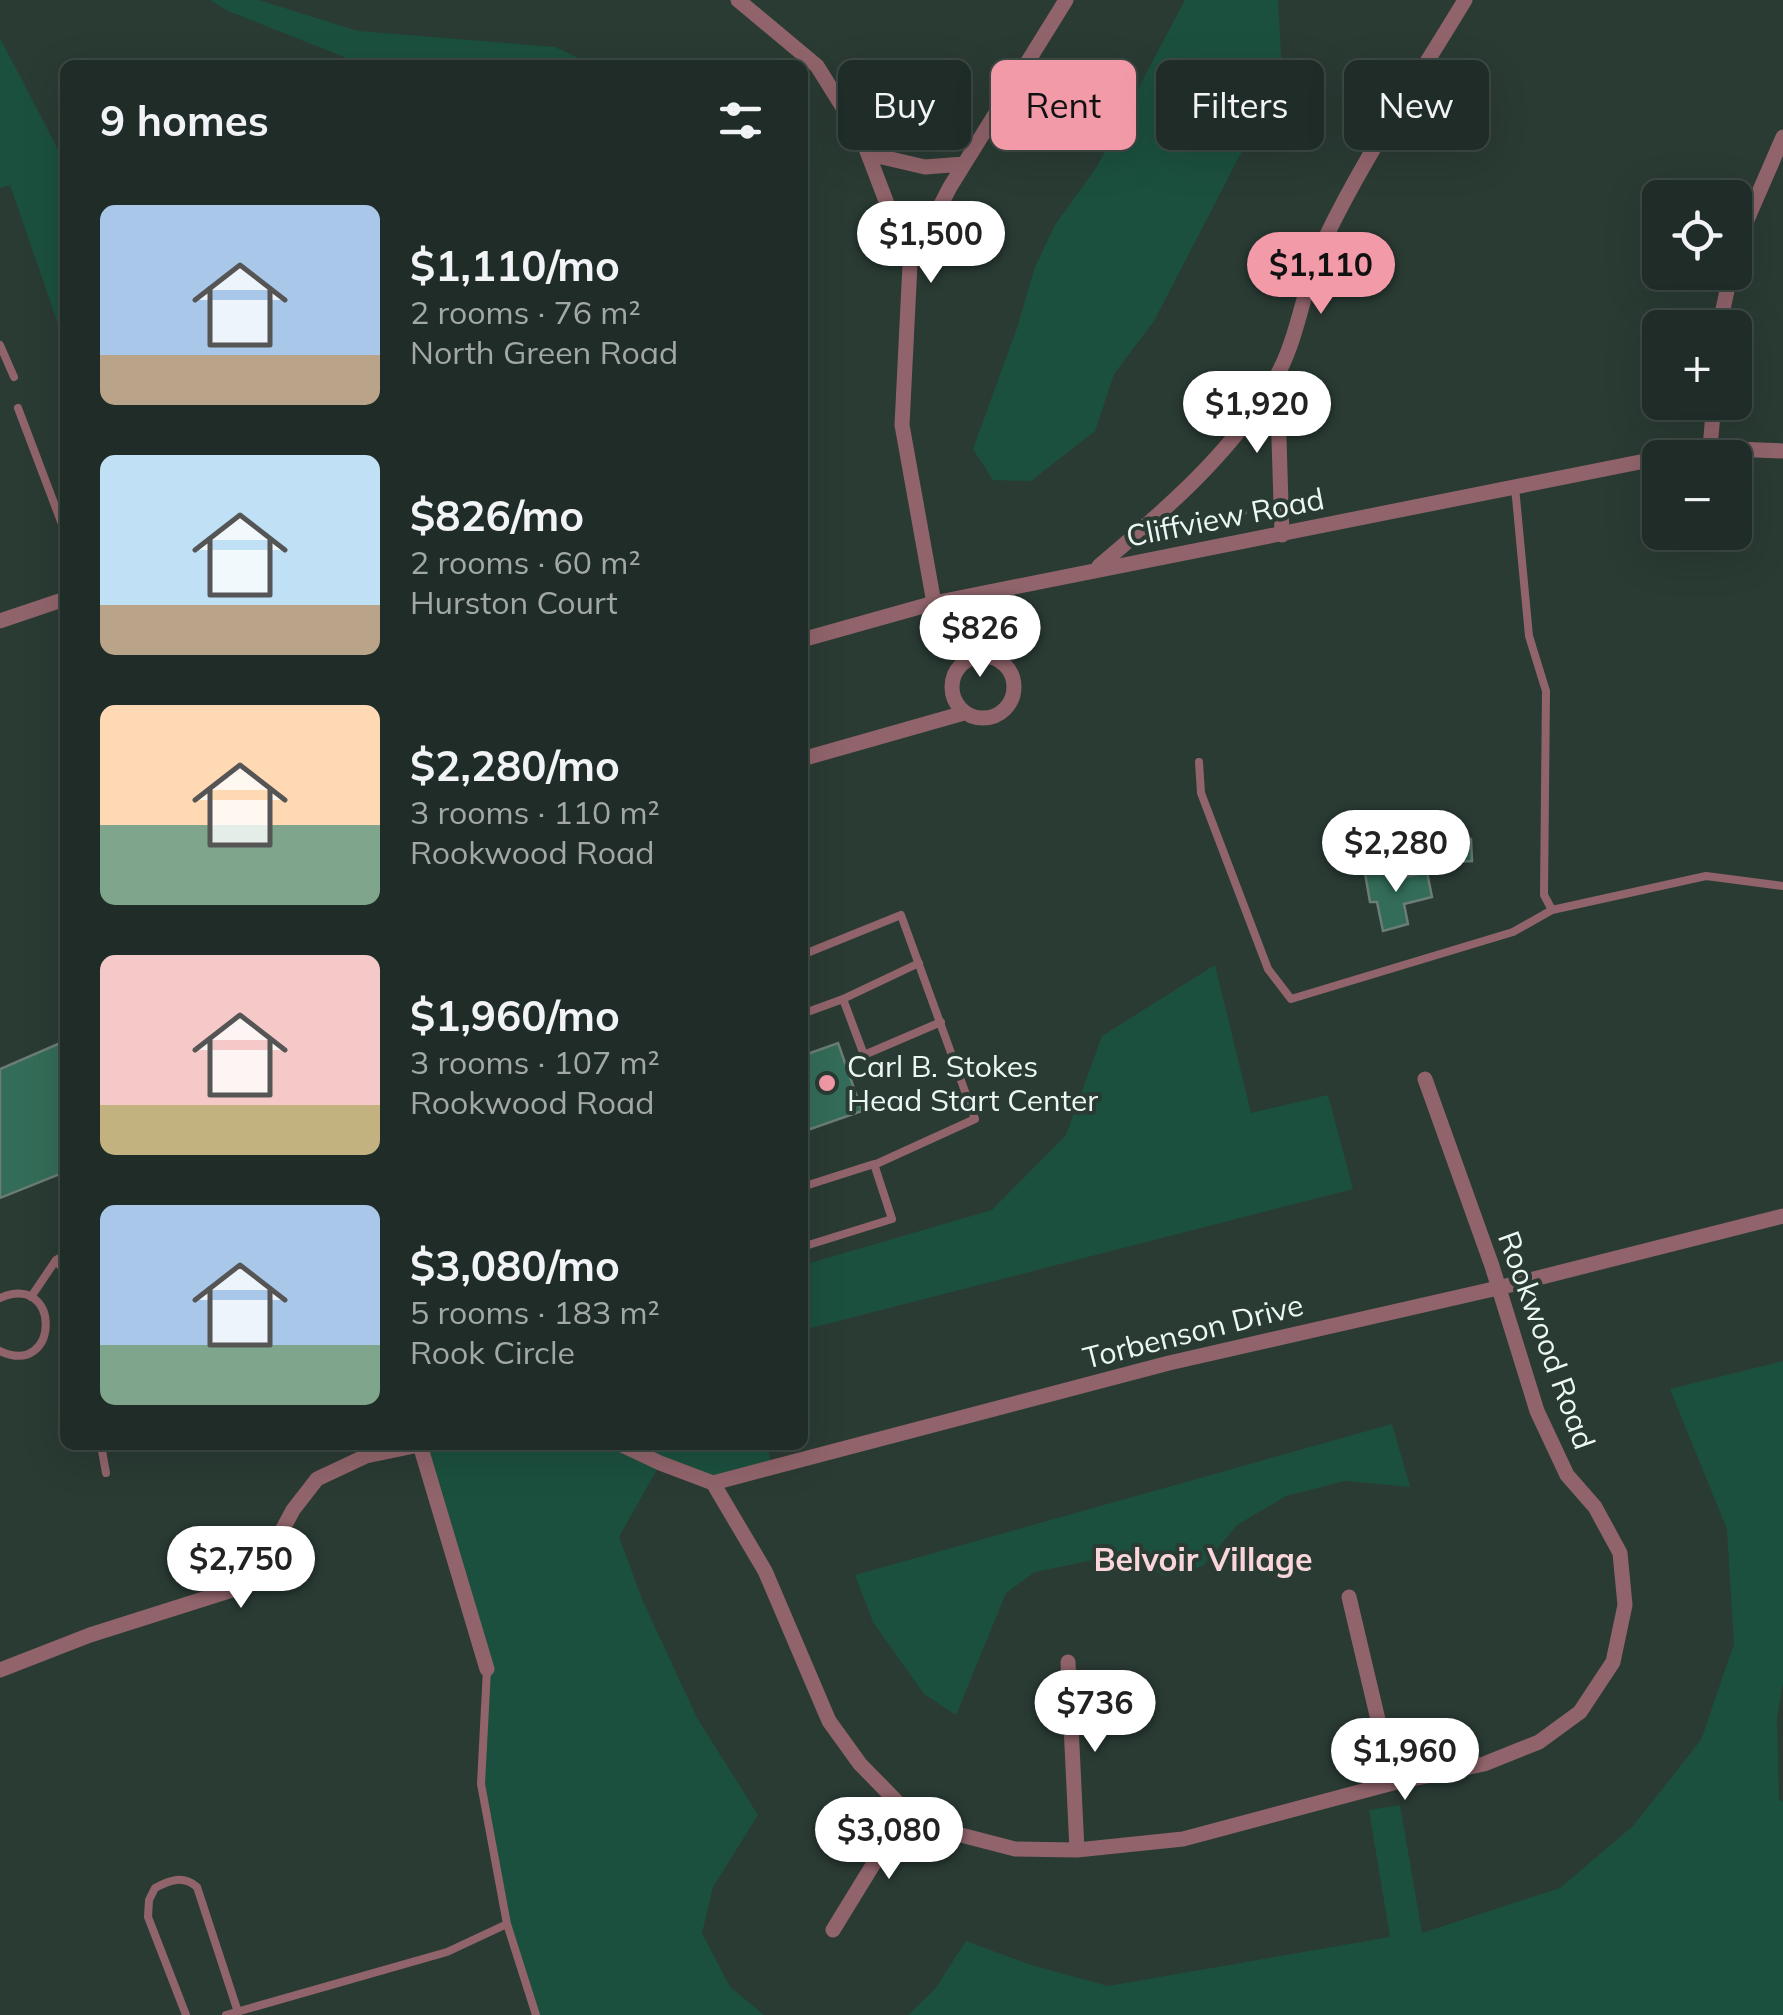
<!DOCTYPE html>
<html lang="en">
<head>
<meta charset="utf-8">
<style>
	:root { --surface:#202c27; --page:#2d3833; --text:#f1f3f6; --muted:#a2a7a7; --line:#3d4844; --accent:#f39aa8 }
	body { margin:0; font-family:Mulish,sans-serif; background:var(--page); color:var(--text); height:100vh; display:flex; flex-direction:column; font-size:38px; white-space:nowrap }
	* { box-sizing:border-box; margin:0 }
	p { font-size:32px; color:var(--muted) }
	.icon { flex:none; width:55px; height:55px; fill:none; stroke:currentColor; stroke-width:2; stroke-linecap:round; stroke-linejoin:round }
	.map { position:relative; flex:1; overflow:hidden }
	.panel { position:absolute; left:60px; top:60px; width:748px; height:1390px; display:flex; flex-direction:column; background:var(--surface); border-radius:15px; box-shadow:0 10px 40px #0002,0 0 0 2px var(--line) }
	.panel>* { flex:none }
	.hud { position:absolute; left:838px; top:60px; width:795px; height:90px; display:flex; gap:20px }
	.controls { position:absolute; left:1642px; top:180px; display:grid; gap:20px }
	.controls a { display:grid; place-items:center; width:110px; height:110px; border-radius:15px; background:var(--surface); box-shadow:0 10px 40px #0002,0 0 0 2px var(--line); font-size:50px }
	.price { position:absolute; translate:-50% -85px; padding:0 22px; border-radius:35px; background:#fff; color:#222; font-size:32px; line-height:65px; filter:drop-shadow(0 2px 5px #0008) }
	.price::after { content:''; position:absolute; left:50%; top:60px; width:30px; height:22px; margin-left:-15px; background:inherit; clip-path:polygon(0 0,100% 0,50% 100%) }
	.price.selected { background:var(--accent); color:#111 }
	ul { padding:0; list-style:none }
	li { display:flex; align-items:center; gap:30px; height:250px; padding:0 40px }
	li span { display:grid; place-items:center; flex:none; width:280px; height:200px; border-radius:15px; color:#555 }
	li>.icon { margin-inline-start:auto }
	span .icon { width:120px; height:120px; fill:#fffc; stroke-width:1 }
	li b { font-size:42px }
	h2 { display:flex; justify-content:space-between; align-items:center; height:120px; padding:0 40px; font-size:42px }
	.pill { padding:0 35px; border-radius:15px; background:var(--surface); box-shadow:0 10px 40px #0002,0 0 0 2px var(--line); font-size:35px; line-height:90px }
	.pill.selected { background:var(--accent); color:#111 }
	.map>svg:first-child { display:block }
	.green { fill:#1c503e }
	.building { fill:#336c58; stroke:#6b7d75; stroke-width:2.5 }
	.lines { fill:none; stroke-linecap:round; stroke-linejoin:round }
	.path { stroke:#6f7d77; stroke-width:4; stroke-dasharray:2.5 8; stroke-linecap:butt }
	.lane { stroke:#91646b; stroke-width:8 }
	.street { stroke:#91646b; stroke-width:15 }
	.poi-dot { fill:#f39aa8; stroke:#2a3b34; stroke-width:4 }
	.labels { text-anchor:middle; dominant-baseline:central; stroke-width:8; stroke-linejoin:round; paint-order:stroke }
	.street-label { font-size:30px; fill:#edf7f3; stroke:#2a3b34 }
	.poi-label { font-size:30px; fill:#edf7f3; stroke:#2a3b34; text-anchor:start }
	.neighbourhood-label { font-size:32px; font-weight:bold; fill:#fad6da; stroke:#2a3b34 }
</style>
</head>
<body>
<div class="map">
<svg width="1783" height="2015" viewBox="0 0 1783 2015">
	<rect width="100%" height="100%" fill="#2a3b34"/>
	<path class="green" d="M210,0H259L358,31L555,47L593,65H364L228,11Z
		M1185,0H1278L1282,74L1154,321L1114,374L1095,431L1031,481L993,480L973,449L1017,328L1035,267L1055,225L1096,168Z
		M0,38L65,163V344L10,185L0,188Z
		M1215,965L1251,1113L1328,1095L1353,1189L803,1330V1265L992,1210L1066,1135L1102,1036Z
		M1783,1361V1683L1777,1718L1779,1800L1783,1801V2015H908L935,1989L966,1941L1031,1965L1108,1986L1390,1937L1369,1810L1400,1805L1422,1933L1560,1888L1633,1826L1701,1740L1734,1644L1727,1529L1670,1389Z
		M1392,1424L1410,1487L1345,1481L1286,1496L1237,1525L1203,1566L1165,1576L1145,1566L1098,1559L1035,1572L1006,1593L956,1715L924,1694L873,1622L855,1575Z
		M420,1445H767L772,1468L713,1483L660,1464L619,1537L642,1599L697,1718L758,1815L713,1887L702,1933L730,1987L764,2015H536L507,1924L481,1784L487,1669Z"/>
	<path class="building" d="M1471,839L1472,861L1436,863L1435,840Z
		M1390,868L1393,880L1427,872L1432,897L1404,904L1408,924L1383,931L1377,902H1370L1365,873Z
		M65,1041V1172L0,1198V1069Z
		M838,1043L862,1111L802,1132V1056Z"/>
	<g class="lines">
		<path class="path" d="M1182,524L1247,512"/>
		<path class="lane" d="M0,345L14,377
			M18,408L65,532
			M1515,487L1529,636L1546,691L1544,895L1552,910L1706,876L1783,886
			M1199,762L1201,793L1268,969L1291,999L1513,932L1552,910
			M802,955L901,915L975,1119L874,1165
			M843,999L919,963
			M802,1014L843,999L864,1055L941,1022
			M802,1187L874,1164L892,1219L802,1247
			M65,1255L56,1260L65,1272
			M31,1297L56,1260
			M0,1298C62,1271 60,1379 0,1351
			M101,1445L106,1473
			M487,1669L481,1784L507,1924L536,2015
			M186,2015L148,1917L149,1900L155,1888C170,1880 183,1875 197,1887L237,2009
			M226,2015L447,1952L507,1924"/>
		<path class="street" d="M738,0L817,66L862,138L910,264
			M869,154L925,167L964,164
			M1735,255L1740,236L1783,137
			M1719,328L1731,272
			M1277,376L1282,535
			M1710,448L1714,402
			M1661,458L1710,448L1783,451
			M1099,566C1164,511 1232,453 1275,379C1299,338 1303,286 1323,243C1363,158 1417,80 1465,0
			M0,621L65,599
			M802,640L934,603L1660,458
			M952 687a31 31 0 1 1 62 0a31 31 0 1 1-62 0Z
			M965,661L934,603L902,425L910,264L950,187L1066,0
			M802,759L964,713
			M420,1445L487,1669
			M622,1445L660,1463L713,1483L1169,1363L1498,1288L1783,1216
			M713,1483L765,1571L829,1721L860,1764L906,1811L961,1835L1015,1849L1077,1850L1183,1839L1393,1783L1484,1764L1539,1742L1580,1712L1613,1662L1625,1605L1620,1553L1595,1507L1567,1475L1537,1411L1492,1266L1425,1079
			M1349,1597L1393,1783
			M1068,1662L1077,1850
			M0,1670L90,1635L232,1590L264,1564L293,1510L317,1479L366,1456L419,1445
			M833,1930L906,1811"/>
	</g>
	<circle class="poi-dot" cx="827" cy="1083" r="10"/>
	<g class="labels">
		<g class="street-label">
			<text transform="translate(1225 517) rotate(-11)">Cliffview Road</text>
			<text transform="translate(1193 1331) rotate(-14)">Torbenson Drive</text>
			<text transform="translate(1547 1340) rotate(70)">Rookwood Road</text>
		</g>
		<g class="poi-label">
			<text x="847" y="1066">Carl B. Stokes<tspan x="847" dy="34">Head Start Center</tspan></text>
		</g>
		<g class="neighbourhood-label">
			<text x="1203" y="1559">Belvoir Village</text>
		</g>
	</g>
</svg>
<div class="controls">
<a><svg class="icon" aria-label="locate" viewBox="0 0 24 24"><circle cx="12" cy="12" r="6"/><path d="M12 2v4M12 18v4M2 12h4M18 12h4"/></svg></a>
<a>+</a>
<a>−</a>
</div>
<b class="price" style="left:931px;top:286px">$1,500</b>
<b class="price selected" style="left:1321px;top:317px">$1,110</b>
<b class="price" style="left:1257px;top:456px">$1,920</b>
<b class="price" style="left:980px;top:680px">$826</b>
<b class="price" style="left:1396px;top:895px">$2,280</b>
<b class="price" style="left:241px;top:1611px">$2,750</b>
<b class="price" style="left:1095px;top:1755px">$736</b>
<b class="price" style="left:1405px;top:1803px">$1,960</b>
<b class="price" style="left:889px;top:1882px">$3,080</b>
<div class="hud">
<a class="pill">Buy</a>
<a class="pill selected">Rent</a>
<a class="pill">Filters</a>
<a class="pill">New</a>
</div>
<section class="panel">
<h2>9 homes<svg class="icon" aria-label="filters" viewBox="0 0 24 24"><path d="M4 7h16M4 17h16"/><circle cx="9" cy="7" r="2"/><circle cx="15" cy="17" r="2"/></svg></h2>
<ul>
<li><span style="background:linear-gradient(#a9c7e8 75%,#b9a48a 0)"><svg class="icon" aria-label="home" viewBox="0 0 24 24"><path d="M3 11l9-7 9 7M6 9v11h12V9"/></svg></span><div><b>$1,110/mo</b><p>2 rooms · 76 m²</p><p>North Green Road</p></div></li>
<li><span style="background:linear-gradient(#bfe0f5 75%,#b9a48a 0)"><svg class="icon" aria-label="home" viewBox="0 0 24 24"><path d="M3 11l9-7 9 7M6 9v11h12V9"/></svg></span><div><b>$826/mo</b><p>2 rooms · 60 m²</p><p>Hurston Court</p></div></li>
<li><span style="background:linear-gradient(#ffd9b3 60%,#7fa58c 0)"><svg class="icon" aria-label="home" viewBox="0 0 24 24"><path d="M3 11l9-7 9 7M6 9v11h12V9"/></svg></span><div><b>$2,280/mo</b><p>3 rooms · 110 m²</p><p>Rookwood Road</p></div></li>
<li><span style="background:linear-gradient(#f6c9c9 75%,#c2b280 0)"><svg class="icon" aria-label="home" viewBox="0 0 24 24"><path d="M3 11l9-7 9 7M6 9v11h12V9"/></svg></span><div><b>$1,960/mo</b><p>3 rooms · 107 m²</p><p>Rookwood Road</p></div></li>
<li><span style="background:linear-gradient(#a9c7e8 70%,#7fa58c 0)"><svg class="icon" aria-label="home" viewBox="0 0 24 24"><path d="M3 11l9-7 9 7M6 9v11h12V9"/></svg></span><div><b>$3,080/mo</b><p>5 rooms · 183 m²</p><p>Rook Circle</p></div></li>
</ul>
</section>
</div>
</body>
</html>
